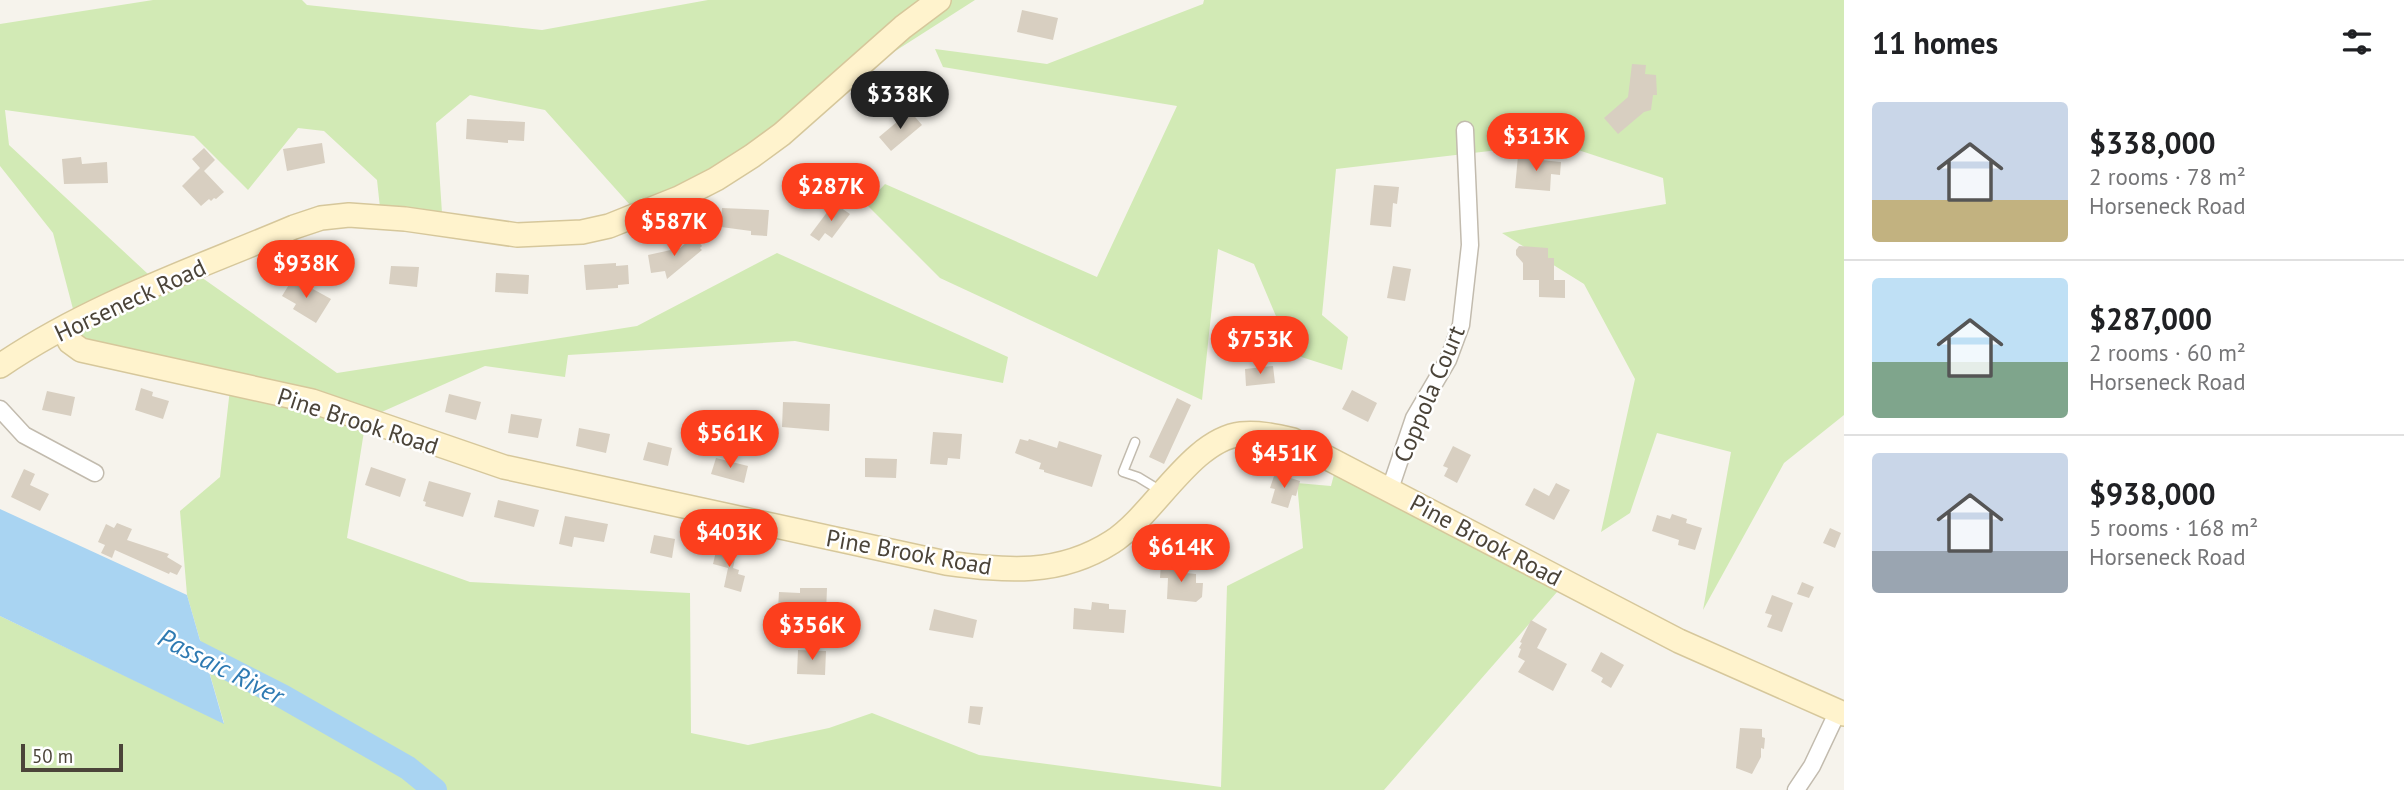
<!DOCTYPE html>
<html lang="en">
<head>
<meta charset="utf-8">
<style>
	:root { --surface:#fff; --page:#f6f6f6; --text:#202124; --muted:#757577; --line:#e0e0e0; --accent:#fc3f1d }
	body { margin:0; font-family:"PT Sans",sans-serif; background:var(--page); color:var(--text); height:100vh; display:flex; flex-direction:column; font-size:26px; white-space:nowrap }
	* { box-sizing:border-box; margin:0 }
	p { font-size:23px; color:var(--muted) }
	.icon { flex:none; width:38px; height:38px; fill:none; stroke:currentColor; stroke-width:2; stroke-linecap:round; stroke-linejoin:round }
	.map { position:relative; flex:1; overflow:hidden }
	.drawer { display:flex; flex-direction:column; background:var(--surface); width:560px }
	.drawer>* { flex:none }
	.scale { position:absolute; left:21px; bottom:18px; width:102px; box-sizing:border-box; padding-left:7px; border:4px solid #4b4439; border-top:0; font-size:19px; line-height:24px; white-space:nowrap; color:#4b4439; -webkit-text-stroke:5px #fff; paint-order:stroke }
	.price { position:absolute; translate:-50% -60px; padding:0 16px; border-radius:24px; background:var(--accent); color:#fff; font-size:23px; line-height:46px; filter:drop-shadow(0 2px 4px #0008) }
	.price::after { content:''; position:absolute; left:50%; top:42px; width:21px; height:16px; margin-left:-10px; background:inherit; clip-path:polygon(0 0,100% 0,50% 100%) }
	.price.current { background:#222; color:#fff }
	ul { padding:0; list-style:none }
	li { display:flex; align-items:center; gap:21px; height:175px; padding:0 28px }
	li+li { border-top:2px solid var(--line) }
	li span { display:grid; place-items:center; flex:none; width:196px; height:140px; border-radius:7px; color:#555 }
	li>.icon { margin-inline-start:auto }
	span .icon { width:84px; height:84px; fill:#fffc; stroke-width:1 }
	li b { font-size:30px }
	h2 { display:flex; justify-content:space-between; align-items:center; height:84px; padding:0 28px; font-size:30px }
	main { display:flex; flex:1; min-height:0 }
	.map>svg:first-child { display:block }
	.green { fill:#d2eab5 }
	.water { fill:#a9d4f2 }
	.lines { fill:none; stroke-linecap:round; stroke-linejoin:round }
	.river { stroke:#a9d4f2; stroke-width:24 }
	.building { fill:#d8cfc1 }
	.lane-casing { stroke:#c2bbae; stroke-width:11 }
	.street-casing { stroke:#c2bbae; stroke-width:19 }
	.secondary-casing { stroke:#d6c79b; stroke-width:26 }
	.lane { stroke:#fff; stroke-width:8 }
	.street { stroke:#fff; stroke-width:16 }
	.secondary { stroke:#fff3cd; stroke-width:23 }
	.labels { text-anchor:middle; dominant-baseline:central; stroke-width:5; stroke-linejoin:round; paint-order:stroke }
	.street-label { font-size:24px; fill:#4b4439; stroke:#fff }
	.water-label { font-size:26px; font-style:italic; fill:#2e7ab2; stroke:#fff }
</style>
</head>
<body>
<main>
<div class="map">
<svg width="1844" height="790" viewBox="0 0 1844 790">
	<rect width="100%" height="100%" fill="#f6f3ec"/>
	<path class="green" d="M153,0H302L307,5L542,30L708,0H975L639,215L545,110L470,95L436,123L443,228L381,217L377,180L324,131L298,128L248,190L194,136L5,110L9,145L162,287L191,270L337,373L637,326L777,253L1008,357L1003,383L795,341L568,355L565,377L485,366L366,419L347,538L470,582L690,593L691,733L748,745L829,728L872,713L979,755L1221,787L1227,586L1303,548L1297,483L1331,486L1337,463L1564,584L1384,790H0V616L224,723L187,595L180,511L220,477L230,389L83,347L53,233L0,166V24Z
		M1204,0H1844V415L1784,463L1703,610L1731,452L1657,433L1630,513L1601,532L1635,379L1584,284L1502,233L1666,204L1663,178L1557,143L1336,169L1322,315L1348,337L1342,370L1292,354L1254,264L1218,249L1202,400L940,278L866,204L885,184L1097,277L1177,106L943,67L935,49L1047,64L1203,4Z"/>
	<path class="water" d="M0,509L187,595L224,724L0,616Z"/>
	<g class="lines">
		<path class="river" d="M176,642L282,696L408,768L435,790"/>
	</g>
	<path class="building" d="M1022,10L1058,18L1053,40L1017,32Z
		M1632,64L1646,65L1645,74L1656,75L1657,95H1653L1651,110L1644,112L1618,134L1604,118L1628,97Z
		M910,111L922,125L891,151L879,137Z
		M467,119L525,122L524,141L508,140V143L466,139Z
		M322,143L325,163L287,171L283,149Z
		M204,148L215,160L204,171L224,192L216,199L214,198L211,201L209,199L201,206L182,186L200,168L192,159Z
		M1518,156L1541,157V160L1561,162L1560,175L1551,174L1550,191L1515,188Z
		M81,157L82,164L107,162L108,183L64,184L62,159Z
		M832,185L845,195L838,204L826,194Z
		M1374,185L1399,187L1397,204L1393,203L1391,227L1370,225Z
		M834,203L850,214L832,238L825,233L819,241L810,235Z
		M722,208L769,210L767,236L751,235V231L721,227Z
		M694,236L702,246L700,248L702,250L667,279L665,271L651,273L648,255L680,248Z
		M1519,246L1548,248V258H1554V280H1565V298L1539,297V280H1523V263L1516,255V250Z
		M616,263V266L628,265L629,284L618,285V288L586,290L584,265Z
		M391,266L419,267L417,287L389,284Z
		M1393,266L1411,269L1405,301L1387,298Z
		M496,273L529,275L528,294L495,292Z
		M293,278L331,299L316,323L293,309L296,304L282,296Z
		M1273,366L1275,383L1246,386L1245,369Z
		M141,388L153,392L152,396L169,401L163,419L135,410Z
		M1352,390L1377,403L1368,422L1342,409Z
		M47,391L75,397L71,416L42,410Z
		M449,394L481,402L476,420L445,412Z
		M1177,398L1191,405L1164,464L1149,457Z
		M783,402L830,404L829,431L782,427Z
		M511,414L542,419L538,438L508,433Z
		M579,428L610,434L606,453L576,446Z
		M933,432L962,434L960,459L948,458L947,465L930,464Z
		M1020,439L1028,441L1029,439L1057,448L1059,441L1102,455L1092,487L1044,472V470L1039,469L1041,463L1015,453Z
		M648,442L672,448L668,466L643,460Z
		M1453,446L1471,455L1457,483L1444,476L1448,468L1443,466Z
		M716,458L748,466L744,483L711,474Z
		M865,458L897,459L896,478L865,477Z
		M371,467L406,479L400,497L365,485Z
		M24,469L35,474L30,485L49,494L40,511L11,497Z
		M1275,473L1300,481L1296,496L1292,495L1288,508L1271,503L1275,489L1270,488Z
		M429,481L471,493L463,517L425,506L426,502L423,501Z
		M1556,483L1570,490L1554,520L1525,505L1534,488L1549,496Z
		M498,500L539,510L534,527L494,517Z
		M1672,514L1687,519L1686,523L1702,528L1695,550L1678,545L1679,540L1652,531L1657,515L1670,519Z
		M565,516L608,524L604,542L574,537L572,547L559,544Z
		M117,523L132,529L127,540L169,554L167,557L182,566L177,575L170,572L169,574L115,550L112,558L101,553L105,545L98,542L106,524L114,528Z
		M1830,528L1841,533L1835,548L1823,543Z
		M654,535L675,539L672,558L650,553Z
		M717,547L735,551L736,554L733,568L739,570L738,574L745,576L741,592L724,587L728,568L713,564Z
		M1161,563L1178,564V568H1186V573L1196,574V583H1203L1202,597L1196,602L1167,599L1168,578H1160Z
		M1802,582L1814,587L1809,598L1797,594Z
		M800,588H827L826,613L778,609L779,592L800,593Z
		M1772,595L1793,603L1782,632L1767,627L1772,615L1765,613Z
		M1092,602L1109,604V609L1126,610L1124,633L1073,629L1074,608L1091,610Z
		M934,609L977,620L973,638L929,630Z
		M1531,620L1547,629L1537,648L1567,664L1553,691L1518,672L1525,661L1518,657L1521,649L1519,648L1522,643L1520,642Z
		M798,650L826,651L825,675L797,674Z
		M1601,652L1624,665L1611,688L1601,682L1603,678L1591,671Z
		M970,706L983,707L980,725L968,723Z
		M1740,728L1762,729V737L1765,738L1764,749L1761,748V757L1752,774L1736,768Z"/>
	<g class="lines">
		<g class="lane-casing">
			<path id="lane" d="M1135,442L1123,472L1138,477L1161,491"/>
		</g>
		<g class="street-casing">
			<path id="street" d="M0,409L24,435L95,473
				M1390,489L1414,418L1448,360L1461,325L1470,245L1465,130
				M1796,790L1812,766L1838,711"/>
		</g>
		<g class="secondary-casing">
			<path id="secondary" d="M63,329L70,342L81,350L312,401L504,467L946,563C1006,571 1059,576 1112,542C1154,515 1191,440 1241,434C1258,432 1276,436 1293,440L1679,641L1844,714
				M0,366C89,305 195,269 294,227L321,218L349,215L405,219L517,235L582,232L609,226L679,198L716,179L752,156L782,134L903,27L939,0"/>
		</g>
		<use href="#lane" class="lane"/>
		<use href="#street" class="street"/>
		<use href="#secondary" class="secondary"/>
	</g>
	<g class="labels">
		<g class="street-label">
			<text transform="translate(130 300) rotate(-25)">Horseneck Road</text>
			<text transform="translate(1429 394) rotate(-67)">Coppola Court</text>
			<text transform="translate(358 421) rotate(18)">Pine Brook Road</text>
			<text transform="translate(1486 540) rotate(28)">Pine Brook Road</text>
			<text transform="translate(909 552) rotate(10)">Pine Brook Road</text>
		</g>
		<g class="water-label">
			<text transform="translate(221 666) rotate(27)">Passaic River</text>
		</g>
	</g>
</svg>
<div class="scale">50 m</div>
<b class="price current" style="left:900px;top:131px">$338K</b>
<b class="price" style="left:1536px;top:173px">$313K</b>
<b class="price" style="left:831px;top:223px">$287K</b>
<b class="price" style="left:674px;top:258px">$587K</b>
<b class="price" style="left:306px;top:300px">$938K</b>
<b class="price" style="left:1260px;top:376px">$753K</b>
<b class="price" style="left:730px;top:470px">$561K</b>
<b class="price" style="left:1284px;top:490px">$451K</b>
<b class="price" style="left:729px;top:569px">$403K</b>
<b class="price" style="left:1181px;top:584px">$614K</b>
<b class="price" style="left:812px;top:662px">$356K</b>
</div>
<section class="drawer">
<h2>11 homes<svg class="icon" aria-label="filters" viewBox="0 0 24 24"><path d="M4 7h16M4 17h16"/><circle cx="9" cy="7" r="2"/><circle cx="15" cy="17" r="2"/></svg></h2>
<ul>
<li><span style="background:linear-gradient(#c9d6e8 70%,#c2b280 0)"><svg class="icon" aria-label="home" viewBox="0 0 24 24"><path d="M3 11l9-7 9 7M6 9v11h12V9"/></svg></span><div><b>$338,000</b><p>2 rooms · 78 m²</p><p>Horseneck Road</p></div></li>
<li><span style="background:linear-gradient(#bfe0f5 60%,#7fa58c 0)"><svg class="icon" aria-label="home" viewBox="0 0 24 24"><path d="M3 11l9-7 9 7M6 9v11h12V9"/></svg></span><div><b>$287,000</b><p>2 rooms · 60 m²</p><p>Horseneck Road</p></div></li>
<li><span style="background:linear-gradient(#c9d6e8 70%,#9aa5b1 0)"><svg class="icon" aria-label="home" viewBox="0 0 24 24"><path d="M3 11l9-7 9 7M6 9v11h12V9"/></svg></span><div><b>$938,000</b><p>5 rooms · 168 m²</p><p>Horseneck Road</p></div></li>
</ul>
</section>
</main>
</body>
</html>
